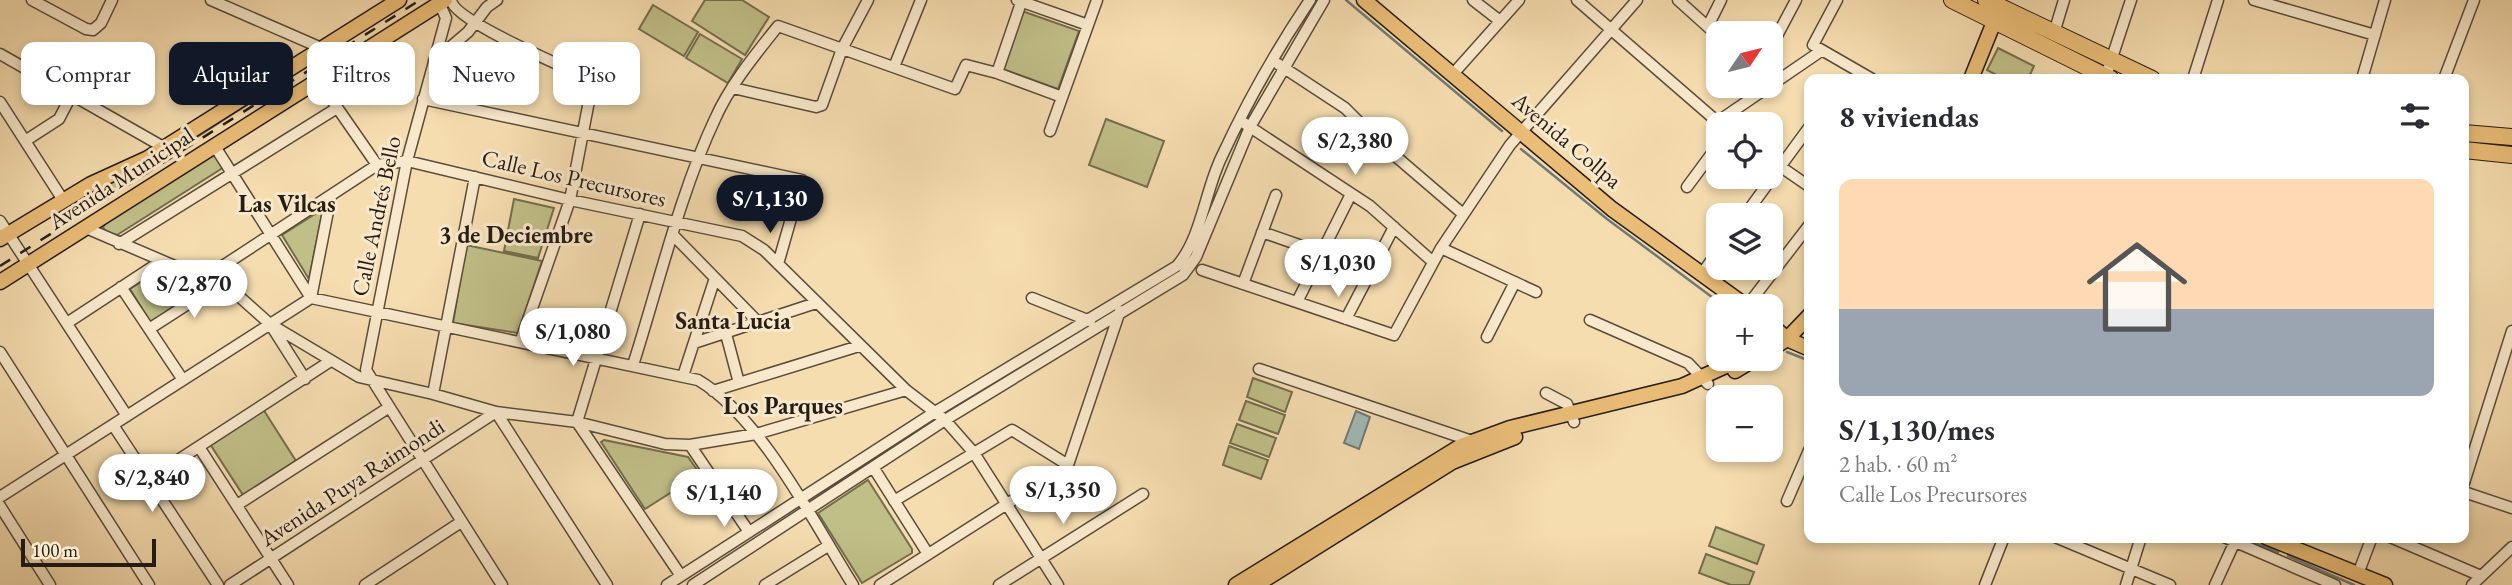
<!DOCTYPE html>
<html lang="es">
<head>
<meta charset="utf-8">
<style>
	:root { --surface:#fff; --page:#f7f7f7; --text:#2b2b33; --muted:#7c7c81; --line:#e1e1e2; --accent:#111827 }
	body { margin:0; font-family:"EB Garamond",serif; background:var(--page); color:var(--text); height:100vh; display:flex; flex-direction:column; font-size:26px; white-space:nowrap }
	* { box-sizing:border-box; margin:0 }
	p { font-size:23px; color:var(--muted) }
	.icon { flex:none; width:38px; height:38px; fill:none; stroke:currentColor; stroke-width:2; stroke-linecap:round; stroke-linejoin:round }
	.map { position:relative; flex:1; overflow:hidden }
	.drawer { position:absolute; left:1804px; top:74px; width:665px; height:469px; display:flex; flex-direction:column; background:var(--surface); border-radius:14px; box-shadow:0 4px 10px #0003 }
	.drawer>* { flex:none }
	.hud { position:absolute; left:21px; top:42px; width:665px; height:63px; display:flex; gap:14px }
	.needle { width:46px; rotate:55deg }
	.tools { position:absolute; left:1706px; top:21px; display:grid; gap:14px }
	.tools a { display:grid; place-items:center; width:77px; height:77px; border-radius:14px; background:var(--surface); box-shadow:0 4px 10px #0003; font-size:35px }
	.scale { position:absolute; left:21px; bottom:18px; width:135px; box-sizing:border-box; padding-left:7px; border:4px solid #251c14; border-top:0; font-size:19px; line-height:24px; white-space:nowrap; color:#251c14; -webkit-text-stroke:5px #f9e9cc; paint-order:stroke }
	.price { position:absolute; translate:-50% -60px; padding:0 16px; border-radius:24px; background:#fff; color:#222; font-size:23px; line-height:46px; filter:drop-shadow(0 2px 4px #0008) }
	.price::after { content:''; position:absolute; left:50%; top:42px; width:21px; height:16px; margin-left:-10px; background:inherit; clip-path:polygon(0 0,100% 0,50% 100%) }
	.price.current { background:var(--accent); color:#fff }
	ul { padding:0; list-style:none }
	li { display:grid; align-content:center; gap:14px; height:371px; padding:0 35px }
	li+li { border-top:2px solid var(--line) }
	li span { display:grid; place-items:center; height:217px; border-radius:14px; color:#555 }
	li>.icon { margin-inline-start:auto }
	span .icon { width:126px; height:126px; fill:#fffc; stroke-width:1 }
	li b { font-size:30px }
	h2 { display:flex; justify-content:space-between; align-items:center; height:84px; padding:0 35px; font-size:30px }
	.chip { padding:0 24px; border-radius:14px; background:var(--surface); box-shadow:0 4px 10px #0003; font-size:24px; line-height:63px }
	.chip.current { background:var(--accent); color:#fff }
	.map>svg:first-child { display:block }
	.green { fill:#c1bf88; stroke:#736e4e; stroke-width:2 }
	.water { fill:#a1b9b7; stroke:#6f7a76; stroke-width:2 }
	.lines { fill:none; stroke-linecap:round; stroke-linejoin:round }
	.stream { stroke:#6f7a76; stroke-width:2.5 }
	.minor-casing { stroke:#594c3b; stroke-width:13 }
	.major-casing { stroke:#251c14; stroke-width:17 }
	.highway-casing { stroke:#251c14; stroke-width:18 }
	.minor { stroke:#f9e9cc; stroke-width:10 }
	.major { stroke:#ebbe78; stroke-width:14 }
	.highway { stroke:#ebbe78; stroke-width:16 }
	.rail { stroke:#251c14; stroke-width:2.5; stroke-dasharray:12 12; stroke-linecap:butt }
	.labels { text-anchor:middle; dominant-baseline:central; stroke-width:6; stroke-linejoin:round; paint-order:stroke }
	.street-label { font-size:23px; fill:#251c14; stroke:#f9e9cc }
	.neighbourhood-label { font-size:24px; font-weight:bold; fill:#251c14; stroke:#f9e9cc }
</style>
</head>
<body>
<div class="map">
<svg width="2512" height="585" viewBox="0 0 2512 585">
	<rect width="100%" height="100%" fill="#f6ddb0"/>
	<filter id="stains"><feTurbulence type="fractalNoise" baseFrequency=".00286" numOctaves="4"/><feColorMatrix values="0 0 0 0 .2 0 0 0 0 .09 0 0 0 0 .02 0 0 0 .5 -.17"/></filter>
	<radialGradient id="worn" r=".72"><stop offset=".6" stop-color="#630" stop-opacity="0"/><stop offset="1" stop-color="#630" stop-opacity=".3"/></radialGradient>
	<path class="green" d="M705,0H742L769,17L745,55L692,21Z
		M653,5L698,32L684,56L639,29Z
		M1022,11L1079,31L1058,89L1003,69Z
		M700,34L742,59L728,83L686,58Z
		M1998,48L2034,66L2028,79H2004L1987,70Z
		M321,55L323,56L90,206L81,195L143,166Z
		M1106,119L1164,141L1147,187L1089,165Z
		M213,154L223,166L221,169L117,235L108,233L103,228L105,223Z
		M514,199L554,208L538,258L504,251Z
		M323,209L309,279L282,235Z
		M466,245L542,261L518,333L453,323Z
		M165,266L207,282L151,323L130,289Z
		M1253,378L1292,392L1285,412L1247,397Z
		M1246,401L1285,415L1278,434L1239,420Z
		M263,409L296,461L243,495L210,444Z
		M1237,424L1276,438L1269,457L1230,443Z
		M604,440L688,457L700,474L645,509L601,442Z
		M1229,446L1268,460L1261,479L1223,465Z
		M868,480L912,549V553L862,583L818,513Z
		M1716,527L1764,545L1757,564L1709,546Z
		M1706,554L1754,572L1749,585H1731L1699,573Z"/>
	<path class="water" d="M1356,411L1370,417L1359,449L1344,443Z"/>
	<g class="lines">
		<path class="stream" d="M1346,0L1502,131
			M1521,149L1607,219L1724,306
			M1787,352L1810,361
			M2242,538L2278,552
			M2288,556L2354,585"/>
		<g class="minor-casing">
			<path id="minor" d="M32,0L86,29L93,30L101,23L112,0
				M211,0L349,60
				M438,0L446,18L407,161L366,370L502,585
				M451,0C454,21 569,69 593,80L570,200L521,340
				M1017,0L1088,25
				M1022,0L997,73L1062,97
				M1473,0L1500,21
				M1577,0L1720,124
				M1678,0L1718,36
				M1837,0L1813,45L1872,79
				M2254,0L2375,35
				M1708,26L1721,0
				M2054,33L2064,0
				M1771,47L1796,0
				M0,54L165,148
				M434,61L468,32L487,7L497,0
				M1278,64L1345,108L1379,142L1463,214
				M894,67L921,0
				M1453,74L1519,0
				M2105,79L2131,0
				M2193,79L2218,0
				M2362,79L2385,0
				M2444,79L2474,0
				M318,80L377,165
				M733,88L816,107L822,105L842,49L868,0
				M423,99L802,180L778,264
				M0,102L63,200
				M1717,122L1821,51
				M1244,123L1370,206L1433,262
				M1050,131L1097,0
				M25,141L59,119L72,94
				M214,145L311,298
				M1771,160L1810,187
				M1687,187L1718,145
				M640,214L577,422L681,576
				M1745,215L1810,126
				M0,221L127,416
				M86,228L233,291L270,324L359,377L433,394L496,412L577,422L665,444L690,445L756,434L906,390L945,420L974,453L1058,585
				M1262,232L1322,253
				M674,236L759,323
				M119,244L337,108
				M1202,270L1394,335L1441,248
				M1701,275L1718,251
				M206,277L377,165L407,161L570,200L742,236L764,250L906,390
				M1243,284L1276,195
				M121,287L183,380
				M1536,292L1441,248L1510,145L1637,0
				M311,298L331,196
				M1032,298L1090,321
				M1297,302L1351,194
				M1747,306L1810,224
				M1346,319L1394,227
				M1590,320L1688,363L1708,384
				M67,323L160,262
				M272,327L305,379
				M149,329L219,284
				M726,334L739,383
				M1487,337L1515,282
				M694,343L816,303
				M0,352L149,585
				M633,365C658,287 680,193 715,119C730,85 755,55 778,26L955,89L966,65L997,73
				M1259,369L1472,441L1473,445
				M683,376L715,278
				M713,391L859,346
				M1546,393L1567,404L1574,422
				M433,394L475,177
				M496,412L607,585
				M113,425L218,585
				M690,445L749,532
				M199,447L288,585
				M873,467L928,554
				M149,479L329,362
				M2464,483L2512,331
				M2464,492L2512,508
				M0,497L311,298L698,380C761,417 814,523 853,585
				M894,501L1012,430L1068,465
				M1787,501L1810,448
				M237,505L388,408
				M0,506L50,585
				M2055,537L2170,585
				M2224,537L2335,585
				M2390,537L2481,576
				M2358,574L2372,537
				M230,585L496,412
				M365,585L461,522
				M667,585L935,412L1177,266C1202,237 1205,190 1222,156C1247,102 1277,49 1310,0
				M693,585L945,420L1183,275L1196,257L1250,127L1324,0
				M765,585L828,546
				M880,585L1068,465L1120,311
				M999,585L1143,494
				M1985,585L2004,537
				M2126,585L2141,537
				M2215,585L2237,537
				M2472,585L2512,547"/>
		</g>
		<g class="major-casing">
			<path id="major" d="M1364,0L1612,209L1746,306
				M1971,79L1998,12
				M0,239L91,184L148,158L399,0
				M0,282L445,0
				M1771,325L1787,339L1810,349
				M1771,349L1787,339L1810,315
				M1735,371L1755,359
				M2266,537L2385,585
				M1236,585L1461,446L1510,428L1682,386L1741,359
				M1256,585L1452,462L1515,437"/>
		</g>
		<g class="highway-casing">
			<path id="highway" d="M1952,0L2111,79
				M1986,0L2152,79
				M2464,133L2512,137
				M2464,150L2512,155"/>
		</g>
		<use href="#minor" class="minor"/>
		<use href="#major" class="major"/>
		<use href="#highway" class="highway"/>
		<path class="rail" d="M0,266L420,0"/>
	</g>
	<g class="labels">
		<g class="street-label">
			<text transform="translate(1567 140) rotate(40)">Avenida Collpa</text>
			<text transform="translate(121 178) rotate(-33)">Avenida Municipal</text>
			<text transform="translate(574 178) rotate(13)">Calle Los Precursores</text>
			<text transform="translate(376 216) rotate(-78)">Calle Andrés Bello</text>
			<text transform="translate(352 482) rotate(-33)">Avenida Puya Raimondi</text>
		</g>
		<g class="neighbourhood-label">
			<text x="287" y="203">Las Vilcas</text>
			<text x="516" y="234">3 de Deciembre</text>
			<text x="733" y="320">Santa Lucia</text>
			<text x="783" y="405">Los Parques</text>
		</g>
	</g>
	<rect width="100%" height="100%" filter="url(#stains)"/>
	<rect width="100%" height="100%" fill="url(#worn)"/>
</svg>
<div class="tools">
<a><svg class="needle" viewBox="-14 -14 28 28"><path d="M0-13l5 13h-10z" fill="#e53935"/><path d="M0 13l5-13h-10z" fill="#7c7c81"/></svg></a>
<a><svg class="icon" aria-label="locate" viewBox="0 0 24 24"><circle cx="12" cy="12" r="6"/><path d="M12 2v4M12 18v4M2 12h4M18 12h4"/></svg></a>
<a><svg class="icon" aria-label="layers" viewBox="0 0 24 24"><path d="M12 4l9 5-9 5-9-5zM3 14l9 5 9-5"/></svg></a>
<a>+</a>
<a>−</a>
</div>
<div class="scale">100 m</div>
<b class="price" style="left:1355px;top:177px">S/2,380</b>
<b class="price current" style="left:770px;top:235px">S/1,130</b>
<b class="price" style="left:1338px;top:299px">S/1,030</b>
<b class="price" style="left:194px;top:320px">S/2,870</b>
<b class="price" style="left:573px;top:368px">S/1,080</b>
<b class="price" style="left:152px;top:514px">S/2,840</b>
<b class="price" style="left:1063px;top:526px">S/1,350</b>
<b class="price" style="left:724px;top:529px">S/1,140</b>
<div class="hud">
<a class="chip">Comprar</a>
<a class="chip current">Alquilar</a>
<a class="chip">Filtros</a>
<a class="chip">Nuevo</a>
<a class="chip">Piso</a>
</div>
<section class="drawer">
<h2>8 viviendas<svg class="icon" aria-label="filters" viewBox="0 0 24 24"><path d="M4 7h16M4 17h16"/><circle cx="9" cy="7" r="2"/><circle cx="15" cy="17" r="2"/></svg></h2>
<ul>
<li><span style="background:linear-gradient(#ffd9b3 60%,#9aa5b1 0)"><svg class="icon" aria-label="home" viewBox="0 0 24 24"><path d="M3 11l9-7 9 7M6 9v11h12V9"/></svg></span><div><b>S/1,130/mes</b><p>2 hab. · 60 m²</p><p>Calle Los Precursores</p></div></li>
</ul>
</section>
</div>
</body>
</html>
